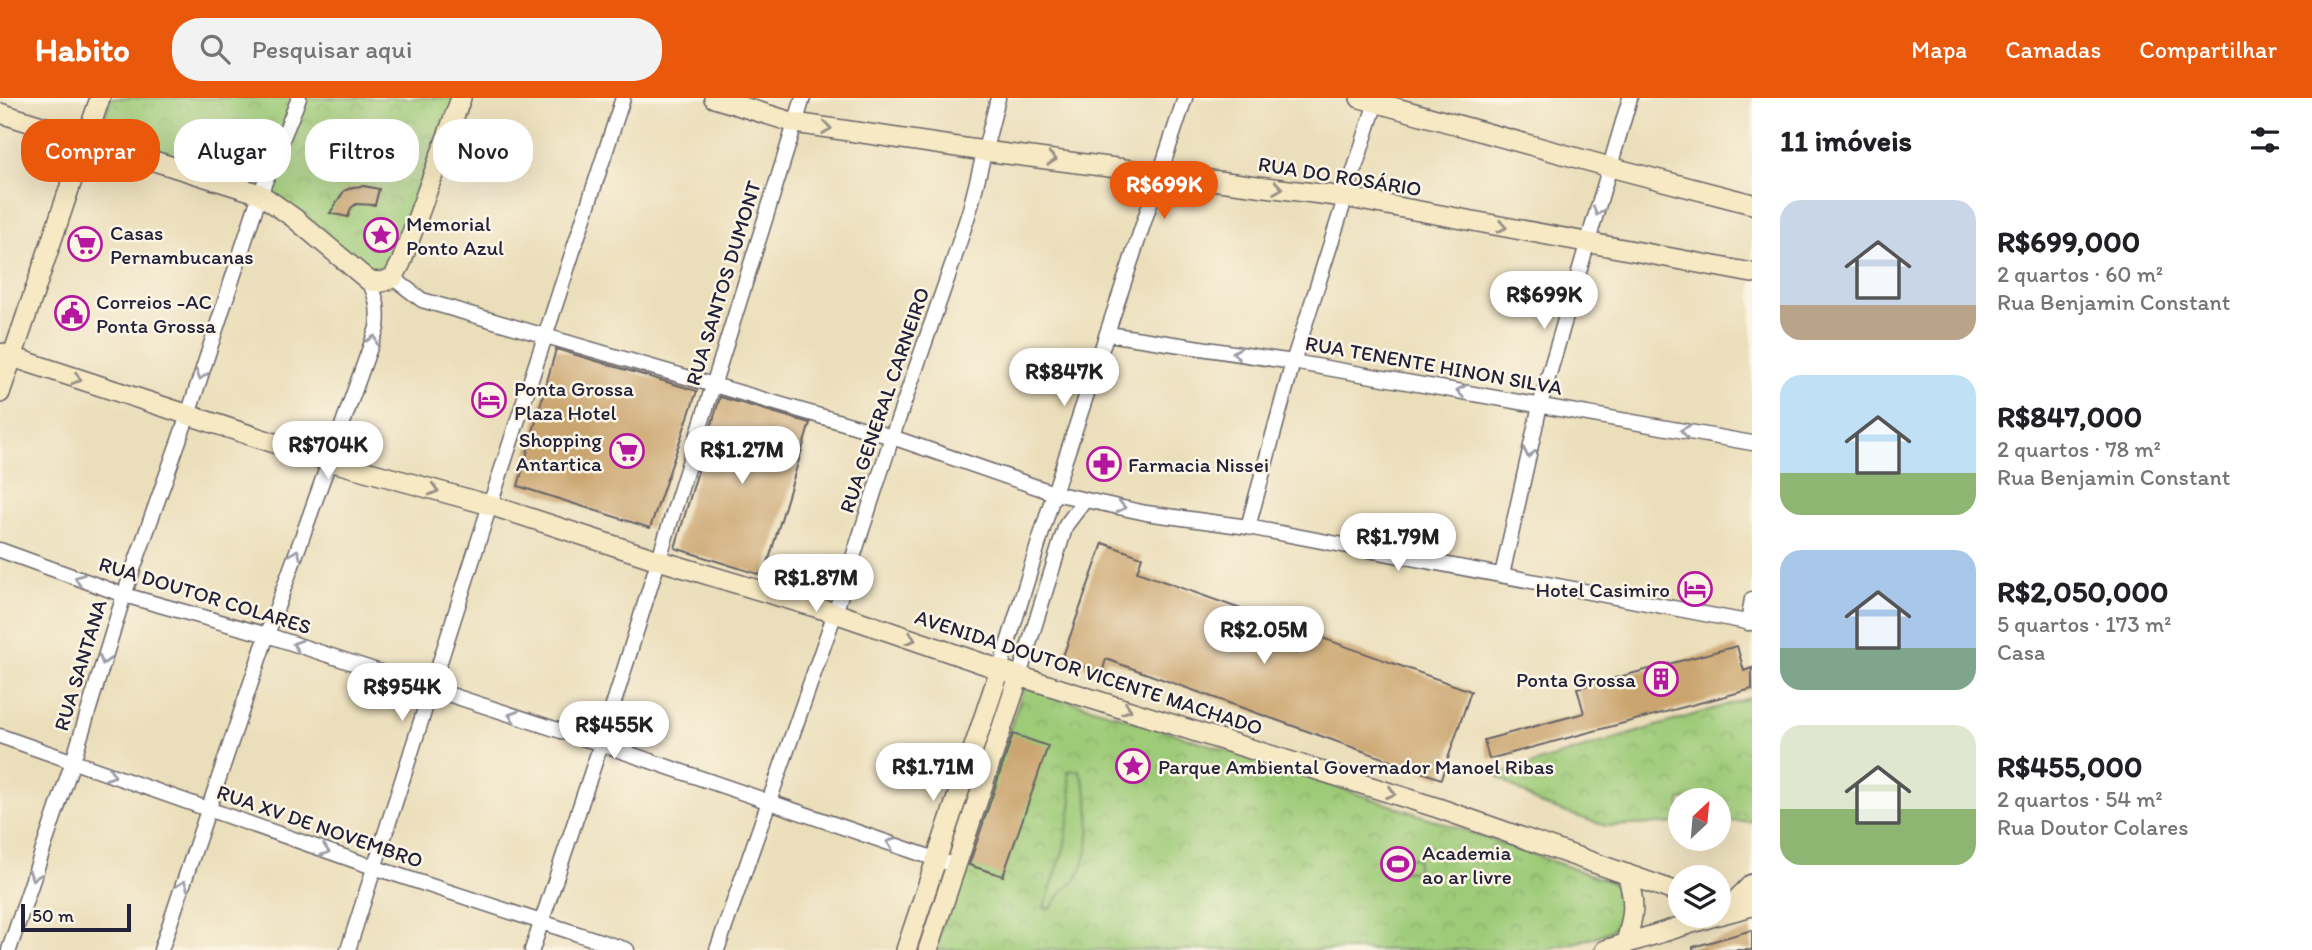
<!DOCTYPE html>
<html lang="pt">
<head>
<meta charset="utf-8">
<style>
	:root { --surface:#fff; --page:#f2f2f2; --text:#202124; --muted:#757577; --accent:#ea580c }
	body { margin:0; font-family:Itim,sans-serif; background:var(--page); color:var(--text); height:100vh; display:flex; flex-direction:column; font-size:26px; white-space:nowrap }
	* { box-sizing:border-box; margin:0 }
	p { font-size:23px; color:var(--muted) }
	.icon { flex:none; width:38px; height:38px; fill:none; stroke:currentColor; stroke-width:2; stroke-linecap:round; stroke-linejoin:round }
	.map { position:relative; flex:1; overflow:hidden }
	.details { display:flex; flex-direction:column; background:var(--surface); width:560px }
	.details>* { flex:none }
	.guide { position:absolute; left:21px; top:21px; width:665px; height:63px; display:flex; gap:14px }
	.needle { width:46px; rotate:26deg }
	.buttons { position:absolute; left:1668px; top:690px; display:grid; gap:14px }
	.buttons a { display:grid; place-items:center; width:63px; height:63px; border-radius:50%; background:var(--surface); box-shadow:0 7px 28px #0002; font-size:35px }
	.scale { position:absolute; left:21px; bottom:18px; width:110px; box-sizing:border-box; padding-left:7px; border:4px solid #22223b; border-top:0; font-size:19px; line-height:24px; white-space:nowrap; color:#22223b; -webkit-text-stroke:5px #fcf5e5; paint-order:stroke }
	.price { position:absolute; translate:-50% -60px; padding:0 16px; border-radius:24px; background:#fff; color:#222; font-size:23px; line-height:46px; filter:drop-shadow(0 2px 4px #0008) }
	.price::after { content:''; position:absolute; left:50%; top:42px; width:21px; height:16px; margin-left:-10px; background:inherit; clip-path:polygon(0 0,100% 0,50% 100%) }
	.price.current { background:var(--accent); color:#fff }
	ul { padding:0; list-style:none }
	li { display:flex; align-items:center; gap:21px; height:175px; padding:0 28px }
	li span { display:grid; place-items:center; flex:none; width:196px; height:140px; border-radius:21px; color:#555 }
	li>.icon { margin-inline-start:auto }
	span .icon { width:84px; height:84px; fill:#fffc; stroke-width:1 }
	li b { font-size:30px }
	h2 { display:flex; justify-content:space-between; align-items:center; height:84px; padding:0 28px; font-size:30px }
	.chip { padding:0 24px; border-radius:28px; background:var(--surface); box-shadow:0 7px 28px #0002; font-size:24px; line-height:63px }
	.chip.current { background:var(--accent); color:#fff }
	header { display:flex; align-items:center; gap:42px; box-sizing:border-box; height:98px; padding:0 35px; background:var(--accent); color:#fff }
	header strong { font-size:33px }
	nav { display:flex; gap:38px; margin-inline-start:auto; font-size:24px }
	.search { width:490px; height:63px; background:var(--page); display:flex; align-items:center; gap:18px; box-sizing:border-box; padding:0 24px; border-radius:28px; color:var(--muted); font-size:26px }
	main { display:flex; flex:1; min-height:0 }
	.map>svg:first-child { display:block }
	.park { fill:url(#park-crowns); stroke:#60765a; stroke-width:2 }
	.pitch { fill:#9ecb78; stroke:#60765a; stroke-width:2 }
	.building { fill:#cba56f }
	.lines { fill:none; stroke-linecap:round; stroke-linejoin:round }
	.street-casing { stroke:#686467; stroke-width:17 }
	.secondary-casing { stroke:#686467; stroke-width:22 }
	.street { stroke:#fff; stroke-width:14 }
	.secondary { stroke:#f7e9c3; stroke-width:19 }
	.oneway { stroke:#978f86 }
	.oneway2 { stroke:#9c9ca7 }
	.labels { text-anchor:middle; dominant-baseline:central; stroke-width:5; stroke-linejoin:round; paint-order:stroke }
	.street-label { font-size:21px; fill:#22223b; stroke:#fcf5e5 }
	.poi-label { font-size:21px; fill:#22223b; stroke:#fcf5e5; text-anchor:start }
</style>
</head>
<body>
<header>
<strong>Habito</strong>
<div class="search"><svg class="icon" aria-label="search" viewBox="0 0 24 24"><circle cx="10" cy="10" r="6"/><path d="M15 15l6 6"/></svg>Pesquisar aqui</div>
<nav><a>Mapa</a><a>Camadas</a><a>Compartilhar</a></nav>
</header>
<main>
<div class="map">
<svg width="1752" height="852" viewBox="0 0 1752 852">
	<defs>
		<pattern id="park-crowns" width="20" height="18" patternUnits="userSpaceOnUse" patternTransform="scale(1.75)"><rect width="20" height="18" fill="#9ecb78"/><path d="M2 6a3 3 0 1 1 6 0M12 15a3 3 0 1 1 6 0" fill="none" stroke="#88ae69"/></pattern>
	</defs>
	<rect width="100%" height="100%" fill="#fcf5e5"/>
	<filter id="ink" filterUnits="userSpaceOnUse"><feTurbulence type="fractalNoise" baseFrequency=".0143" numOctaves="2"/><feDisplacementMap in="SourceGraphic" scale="14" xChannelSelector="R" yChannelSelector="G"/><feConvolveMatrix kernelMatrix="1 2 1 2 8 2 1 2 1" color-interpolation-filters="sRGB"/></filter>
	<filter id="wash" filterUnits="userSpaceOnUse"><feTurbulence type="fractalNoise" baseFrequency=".00686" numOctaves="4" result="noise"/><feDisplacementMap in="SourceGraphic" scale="28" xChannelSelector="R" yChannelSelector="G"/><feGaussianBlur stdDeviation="1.57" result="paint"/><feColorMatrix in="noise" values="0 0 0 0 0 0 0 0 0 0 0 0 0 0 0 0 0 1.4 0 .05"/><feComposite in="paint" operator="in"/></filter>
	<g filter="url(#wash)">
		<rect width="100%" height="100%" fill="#ebdeba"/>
		<path class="park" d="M110,0H457L393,176L369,180L295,118L98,43Z
			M1024,589C1222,648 1417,715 1611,784C1626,799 1628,823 1608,834C1593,842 1561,847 1544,852H934Z
			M1752,599V723L1719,724L1718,702H1680V725L1606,728L1540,706L1496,677Z"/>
		<path class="pitch" d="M1079,672C1093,702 1094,752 1076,781C1074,785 1068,788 1064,792C1059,797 1055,804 1051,810H1044L1064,751L1072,703L1068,673Z
			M1380,758L1417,760V773L1380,772Z"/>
		<g id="blocks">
			<path class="building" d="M364,88L379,91L375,107L356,106L351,110L348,119L330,115L344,93L353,89Z
				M556,251L697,293L650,430L518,388Z
				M720,299L810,325L764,478L675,450Z
				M1103,445L1142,459L1137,474L1471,593L1441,681L1106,561L1102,575L1062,561Z
				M1737,548L1744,573L1752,570V591L1489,661L1484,642L1584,615L1577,590Z
				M1013,636L1048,648L1003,778L969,767Z
				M1752,832V852H1693V849Z"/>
		</g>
	</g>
	<g filter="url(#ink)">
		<use href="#blocks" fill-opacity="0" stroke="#686467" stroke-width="2"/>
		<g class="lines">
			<g class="street-casing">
				<path id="street" d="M393,180L422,202L892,339L1054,395L1146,415L1248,429L1752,525
					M1108,236L1293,264L1752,345
					M1248,429L1293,264L1376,4
					M0,452L124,497L267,537L601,646L956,768
					M1502,477L1540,307L1630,0
					M1748,525L1752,501
					M1000,571L1054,395L1185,0
					M1019,578L1066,427L1085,402
					M0,638L373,769L627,852
					M9,852L73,663L124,497L188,317L260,96L299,0
					M161,852L267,537L377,230C379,211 377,200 369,183
					M348,852L490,407L623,0
					M532,852L601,646L803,0
					M717,852L835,515L892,339L953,164L970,111L998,0"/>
			</g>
			<g class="secondary-casing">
				<path id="secondary" d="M714,0L795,25L984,53L1344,99L1752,175
					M1360,0L1610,69L1752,106
					M0,15L260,96L294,120L369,183L382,184L393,180L401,165L461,0
					M0,255L329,363L490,407L658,462L835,515L1019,578L1438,710L1680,795
					M0,295L100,0
					M1731,813L1739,799L1752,786
					M1718,817L1752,808
					M1625,847C1634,818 1636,805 1627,776
					M906,852L1000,571
					M928,852L1019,578
					M1605,852L1718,817"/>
			</g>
			<use href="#street" class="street"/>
			<use href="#secondary" class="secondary"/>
		</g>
		<defs><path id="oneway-chevron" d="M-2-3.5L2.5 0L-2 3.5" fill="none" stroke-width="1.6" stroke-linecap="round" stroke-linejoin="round" transform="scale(1.75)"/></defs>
		<g class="oneway">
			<use href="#oneway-chevron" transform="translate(827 30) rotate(8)"/>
			<use href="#oneway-chevron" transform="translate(1052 61) rotate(7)"/>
			<use href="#oneway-chevron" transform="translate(1278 90) rotate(8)"/>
			<use href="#oneway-chevron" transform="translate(1502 129) rotate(11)"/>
			<use href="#oneway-chevron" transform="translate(77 281) rotate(18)"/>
			<use href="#oneway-chevron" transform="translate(434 392) rotate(15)"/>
			<use href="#oneway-chevron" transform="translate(911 541) rotate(19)"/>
			<use href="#oneway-chevron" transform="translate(1127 611) rotate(18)"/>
			<use href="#oneway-chevron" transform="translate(1391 695) rotate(18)"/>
		</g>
		<g class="oneway2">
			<use href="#oneway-chevron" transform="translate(1598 113) rotate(106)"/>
			<use href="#oneway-chevron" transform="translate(373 242) rotate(-70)"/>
			<use href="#oneway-chevron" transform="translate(1237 255) rotate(-171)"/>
			<use href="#oneway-chevron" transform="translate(201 277) rotate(108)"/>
			<use href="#oneway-chevron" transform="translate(1461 293) rotate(-170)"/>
			<use href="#oneway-chevron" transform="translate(1685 333) rotate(-170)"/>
			<use href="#oneway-chevron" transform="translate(1529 355) rotate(102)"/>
			<use href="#oneway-chevron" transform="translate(1121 409) rotate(12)"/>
			<use href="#oneway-chevron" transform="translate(296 456) rotate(-70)"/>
			<use href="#oneway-chevron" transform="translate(79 481) rotate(-160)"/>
			<use href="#oneway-chevron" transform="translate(297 547) rotate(-162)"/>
			<use href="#oneway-chevron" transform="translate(104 562) rotate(107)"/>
			<use href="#oneway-chevron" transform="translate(513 618) rotate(-162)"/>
			<use href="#oneway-chevron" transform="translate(111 677) rotate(20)"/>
			<use href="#oneway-chevron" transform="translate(891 745) rotate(-161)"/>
			<use href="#oneway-chevron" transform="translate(325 753) rotate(19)"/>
			<use href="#oneway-chevron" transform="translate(34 778) rotate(109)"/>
			<use href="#oneway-chevron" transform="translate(183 787) rotate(-71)"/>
		</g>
	</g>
	<defs>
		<g id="sight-ring" transform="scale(1.75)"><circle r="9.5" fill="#fcf5e5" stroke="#b5179e" stroke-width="1.5"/><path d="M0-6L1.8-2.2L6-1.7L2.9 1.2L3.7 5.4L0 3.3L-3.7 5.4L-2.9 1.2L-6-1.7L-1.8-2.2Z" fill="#b5179e"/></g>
		<g id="supermarket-ring" transform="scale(1.75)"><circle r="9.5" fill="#fcf5e5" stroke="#b5179e" stroke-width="1.5"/><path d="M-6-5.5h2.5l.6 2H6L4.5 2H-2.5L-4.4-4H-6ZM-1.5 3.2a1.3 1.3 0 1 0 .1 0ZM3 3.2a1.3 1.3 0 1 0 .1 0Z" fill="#b5179e"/></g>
		<g id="civic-ring" transform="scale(1.75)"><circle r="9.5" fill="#fcf5e5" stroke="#b5179e" stroke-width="1.5"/><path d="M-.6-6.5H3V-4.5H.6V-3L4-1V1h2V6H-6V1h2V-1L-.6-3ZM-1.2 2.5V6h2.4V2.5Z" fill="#b5179e"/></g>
		<g id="hotel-ring" transform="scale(1.75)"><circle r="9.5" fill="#fcf5e5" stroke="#b5179e" stroke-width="1.5"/><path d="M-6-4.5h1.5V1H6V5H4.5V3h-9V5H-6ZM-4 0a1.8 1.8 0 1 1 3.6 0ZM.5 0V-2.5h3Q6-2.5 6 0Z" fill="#b5179e"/></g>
		<g id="pharmacy-ring" transform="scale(1.75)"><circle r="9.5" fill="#fcf5e5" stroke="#b5179e" stroke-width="1.5"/><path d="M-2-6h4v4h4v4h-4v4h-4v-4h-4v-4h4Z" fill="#b5179e"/></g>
		<g id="building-ring" transform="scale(1.75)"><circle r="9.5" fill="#fcf5e5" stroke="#b5179e" stroke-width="1.5"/><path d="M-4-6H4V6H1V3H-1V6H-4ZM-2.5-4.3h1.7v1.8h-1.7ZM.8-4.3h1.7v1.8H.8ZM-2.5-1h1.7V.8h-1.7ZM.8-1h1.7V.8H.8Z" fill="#b5179e"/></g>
		<g id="stadium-ring" transform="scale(1.75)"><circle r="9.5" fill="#fcf5e5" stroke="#b5179e" stroke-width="1.5"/><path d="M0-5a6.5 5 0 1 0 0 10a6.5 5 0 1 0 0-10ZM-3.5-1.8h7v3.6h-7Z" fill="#b5179e"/></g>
	</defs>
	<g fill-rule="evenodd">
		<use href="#sight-ring" x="381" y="137"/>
		<use href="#supermarket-ring" x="85" y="146"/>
		<use href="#civic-ring" x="72" y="215"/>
		<use href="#hotel-ring" x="489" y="302"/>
		<use href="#supermarket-ring" x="627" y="353"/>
		<use href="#pharmacy-ring" x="1104" y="366"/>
		<use href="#hotel-ring" x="1695" y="491"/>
		<use href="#building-ring" x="1661" y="581"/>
		<use href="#sight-ring" x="1133" y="668"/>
		<use href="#stadium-ring" x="1398" y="766"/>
	</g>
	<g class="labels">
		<g class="street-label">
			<text transform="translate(1340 78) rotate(9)">RUA DO ROSÁRIO</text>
			<text transform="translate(723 185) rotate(-73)">RUA SANTOS DUMONT</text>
			<text transform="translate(1434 267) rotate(10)">RUA TENENTE HINON SILVA</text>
			<text transform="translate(884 302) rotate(-71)">RUA GENERAL CARNEIRO</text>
			<text transform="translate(205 497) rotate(17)">RUA DOUTOR COLARES</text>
			<text transform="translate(80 567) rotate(-73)">RUA SANTANA</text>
			<text transform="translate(1089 574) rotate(18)">AVENIDA DOUTOR VICENTE MACHADO</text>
			<text transform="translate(320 728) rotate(19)">RUA XV DE NOVEMBRO</text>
		</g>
		<g class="poi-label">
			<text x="406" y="125">Memorial<tspan x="406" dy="24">Ponto Azul</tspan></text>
			<text x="110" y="134">Casas<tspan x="110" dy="24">Pernambucanas</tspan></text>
			<text x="96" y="203">Correios -AC<tspan x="96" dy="24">Ponta Grossa</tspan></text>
			<text x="514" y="290">Ponta Grossa<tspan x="514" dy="24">Plaza Hotel</tspan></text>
			<text x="602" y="341" text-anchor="end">Shopping<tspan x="602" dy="24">Antartica</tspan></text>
			<text x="1128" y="366">Farmacia Nissei</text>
			<text x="1670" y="491" text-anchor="end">Hotel Casimiro</text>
			<text x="1636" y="581" text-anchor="end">Ponta Grossa</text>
			<text x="1158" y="668">Parque Ambiental Governador Manoel Ribas</text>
			<text x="1422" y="754">Academia<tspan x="1422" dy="24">ao ar livre</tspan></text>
		</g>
	</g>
</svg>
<div class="buttons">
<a><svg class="needle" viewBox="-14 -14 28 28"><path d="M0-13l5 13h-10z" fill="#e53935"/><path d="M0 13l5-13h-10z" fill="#757577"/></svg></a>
<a><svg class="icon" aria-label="layers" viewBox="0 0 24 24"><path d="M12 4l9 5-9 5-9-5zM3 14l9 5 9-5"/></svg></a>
</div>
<div class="scale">50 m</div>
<b class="price current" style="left:1164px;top:123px">R$699K</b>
<b class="price" style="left:1544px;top:233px">R$699K</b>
<b class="price" style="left:1064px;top:310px">R$847K</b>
<b class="price" style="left:328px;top:383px">R$704K</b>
<b class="price" style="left:742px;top:388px">R$1.27M</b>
<b class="price" style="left:1398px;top:475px">R$1.79M</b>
<b class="price" style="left:816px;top:516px">R$1.87M</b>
<b class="price" style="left:1264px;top:568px">R$2.05M</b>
<b class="price" style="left:402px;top:625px">R$954K</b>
<b class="price" style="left:614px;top:663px">R$455K</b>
<b class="price" style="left:933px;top:705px">R$1.71M</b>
<div class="guide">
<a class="chip current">Comprar</a>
<a class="chip">Alugar</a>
<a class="chip">Filtros</a>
<a class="chip">Novo</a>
</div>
</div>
<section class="details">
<h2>11 imóveis<svg class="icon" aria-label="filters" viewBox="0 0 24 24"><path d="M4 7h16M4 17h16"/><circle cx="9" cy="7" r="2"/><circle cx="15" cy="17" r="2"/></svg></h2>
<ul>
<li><span style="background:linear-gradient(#c9d6e8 75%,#b9a48a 0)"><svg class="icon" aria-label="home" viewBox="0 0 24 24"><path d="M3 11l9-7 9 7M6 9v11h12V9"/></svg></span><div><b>R$699,000</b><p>2 quartos · 60 m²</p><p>Rua Benjamin Constant</p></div></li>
<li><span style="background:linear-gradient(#bfe0f5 70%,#8fb573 0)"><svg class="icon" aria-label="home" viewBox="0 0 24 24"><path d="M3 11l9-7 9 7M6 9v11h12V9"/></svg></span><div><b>R$847,000</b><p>2 quartos · 78 m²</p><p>Rua Benjamin Constant</p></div></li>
<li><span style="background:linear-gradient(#a9c7e8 70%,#7fa58c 0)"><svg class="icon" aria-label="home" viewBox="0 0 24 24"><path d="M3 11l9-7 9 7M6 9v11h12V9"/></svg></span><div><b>R$2,050,000</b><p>5 quartos · 173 m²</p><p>Casa</p></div></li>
<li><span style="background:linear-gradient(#dfe7d0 60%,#8fb573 0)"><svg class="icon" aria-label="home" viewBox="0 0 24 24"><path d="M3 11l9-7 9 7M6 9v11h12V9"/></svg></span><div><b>R$455,000</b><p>2 quartos · 54 m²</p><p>Rua Doutor Colares</p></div></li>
</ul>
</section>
</main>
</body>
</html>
